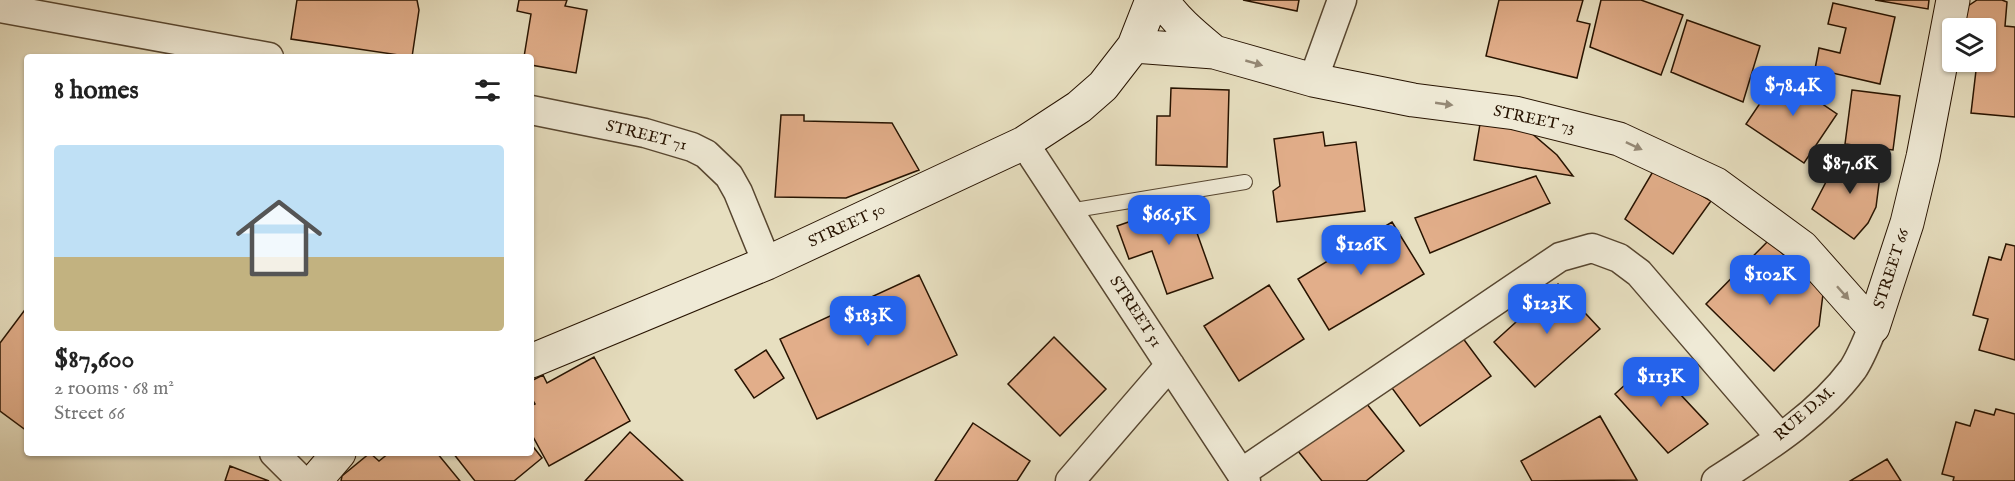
<!DOCTYPE html>
<html lang="en">
<head>
<meta charset="utf-8">
<style>
	:root { --surface:#fff; --page:#f6f6f6; --text:#222; --muted:#767676; --line:#e0e0e0; --accent:#2563eb }
	body { margin:0; font-family:"IM FELL English",serif; background:var(--page); color:var(--text); height:100vh; display:flex; flex-direction:column; font-size:22px; white-space:nowrap }
	* { box-sizing:border-box; margin:0 }
	p { font-size:20px; color:var(--muted) }
	.icon { flex:none; width:33px; height:33px; fill:none; stroke:currentColor; stroke-width:2; stroke-linecap:round; stroke-linejoin:round }
	.map { position:relative; flex:1; overflow:hidden }
	.drawer { position:absolute; left:24px; top:54px; width:510px; height:402px; display:flex; flex-direction:column; background:var(--surface); border-radius:6px; box-shadow:0 2px 4px #0004 }
	.drawer>* { flex:none }
	.buttons { position:absolute; left:1942px; top:18px; display:grid; gap:12px }
	.buttons a { display:grid; place-items:center; width:54px; height:54px; border-radius:6px; background:var(--surface); box-shadow:0 2px 4px #0004; font-size:30px }
	.price { position:absolute; translate:-50% -51px; padding:0 14px; border-radius:12px; background:var(--accent); color:#fff; font-size:20px; line-height:39px; filter:drop-shadow(0 2px 3px #0008) }
	.price::after { content:''; position:absolute; left:50%; top:36px; width:18px; height:14px; margin-left:-9px; background:inherit; clip-path:polygon(0 0,100% 0,50% 100%) }
	.price.active { background:#222; color:#fff }
	ul { padding:0; list-style:none }
	li { display:grid; align-content:center; gap:12px; height:318px; padding:0 30px }
	li+li { border-top:2px solid var(--line) }
	li span { display:grid; place-items:center; height:186px; border-radius:6px; color:#555 }
	li>.icon { margin-inline-start:auto }
	span .icon { width:108px; height:108px; fill:#fffc; stroke-width:1 }
	li b { font-size:26px }
	h2 { display:flex; justify-content:space-between; align-items:center; height:72px; padding:0 30px; font-size:26px }
	.map>svg:first-child { display:block }
	.building { fill:#e2ae8a; stroke:#271300; stroke-width:1.5 }
	.lines { fill:none; stroke-linecap:round; stroke-linejoin:round }
	.lane-casing { stroke:#574630; stroke-width:16 }
	.street-casing { stroke:#574630; stroke-width:31 }
	.secondary-casing { stroke:#271300; stroke-width:35 }
	.lane { stroke:#efead6; stroke-width:14 }
	.street { stroke:#efead6; stroke-width:28 }
	.secondary { stroke:#efead6; stroke-width:33 }
	.oneway { fill:#958976 }
	.labels { text-anchor:middle; dominant-baseline:central; stroke-width:4.5; stroke-linejoin:round; paint-order:stroke }
	.street-label { font-size:16px; fill:#271300; stroke:#efead6 }
</style>
</head>
<body>
<div class="map">
<svg width="2015" height="481" viewBox="0 0 2015 481">
	<rect width="100%" height="100%" fill="#e7dfc0"/>
	<filter id="stains"><feTurbulence type="fractalNoise" baseFrequency=".00333" numOctaves="4"/><feColorMatrix values="0 0 0 0 .2 0 0 0 0 .09 0 0 0 0 .02 0 0 0 .5 -.17"/></filter>
	<radialGradient id="worn" r=".72"><stop offset=".6" stop-color="#630" stop-opacity="0"/><stop offset="1" stop-color="#630" stop-opacity=".3"/></radialGradient>
	<path class="building" d="M297,0H417L419,10L412,57L291,39Z
		M519,0H567L565,6L587,10L576,73L531,65V57H524L531,14L517,11Z
		M1243,0H1299L1297,11Z
		M1499,0H1583L1577,21L1590,24L1577,78L1486,56Z
		M1601,0H1641L1683,15L1661,75L1590,47Z
		M1875,0H1929L1928,9Z
		M1977,0H2002L2007,2L2005,26L2015,27V117L1971,113L1977,62H1986V28H1963L1965,8Z
		M1833,3L1895,17L1880,84L1815,69L1819,48L1840,53L1846,28L1828,24Z
		M1687,20L1760,46L1743,102L1671,72Z
		M1798,74L1827,94L1821,103L1837,114L1804,163L1746,124L1777,78L1790,87Z
		M1171,88L1229,90L1227,167L1156,165L1157,116H1170Z
		M1852,90L1900,96L1893,150L1845,144Z
		M781,115H804V121L892,123L919,170L846,198L775,197Z
		M1481,118L1522,125L1557,155L1573,176L1474,160Z
		M1323,132L1325,146L1356,142L1365,211L1277,222L1273,191L1280,186L1274,139Z
		M1841,153L1881,168L1876,207L1868,223L1854,239L1812,209Z
		M1655,168L1711,201L1673,254L1625,219Z
		M1536,176L1550,203L1430,253L1415,218Z
		M1186,202L1213,278L1167,294L1152,251L1129,259L1117,226Z
		M1392,222L1424,274L1329,330L1298,279Z
		M1769,240L1823,294L1819,326L1774,371L1706,304Z
		M2006,244L2015,246V360L1979,350L1988,319L1973,315L1989,257L2001,260Z
		M919,275L957,355L817,419L780,339Z
		M1558,284L1600,329L1535,387L1494,342Z
		M1269,285L1304,339L1239,381L1204,326Z
		M27,307V431L0,411V343Z
		M1459,333L1491,376L1420,426L1389,384Z
		M1054,337L1106,389L1060,436L1008,384Z
		M766,350L784,378L754,398L735,370Z
		M594,357L630,421L549,466L531,433V406L535,404L531,397V381L543,375L547,383Z
		M1650,362L1708,424L1668,453L1615,394Z
		M1359,394L1404,451L1366,481H1322L1294,446Z
		M1996,409L2015,414V481H1953L1954,477L1942,474L1956,422L1970,426L1975,410L1994,415Z
		M1600,416L1637,480L1532,481L1521,461Z
		M973,423L1030,461L1017,481H935Z
		M630,432L683,481H585Z
		M531,444L542,458L514,481H475L453,453H531Z
		M370,453L379,461L389,453H437L460,481H341L342,476Z
		M1887,459L1901,481H1850Z
		M230,466L269,481H225Z"/>
	<g class="lines">
		<g class="lane-casing">
			<path id="lane" d="M1069,211L1245,182"/>
		</g>
		<g class="street-casing">
			<path id="street" d="M0,8L269,57
				M1313,80L1342,0
				M531,110L645,133L692,147L706,154L729,176L738,192L767,263
				M1024,143L1246,481
				M274,453L302,481
				M1241,473L1560,257L1592,248L1619,258L1639,273L1780,437
				M1070,481L1170,365
				M1716,481C1765,449 1818,416 1853,369C1861,357 1867,341 1873,327"/>
		</g>
		<g class="secondary-casing">
			<path id="secondary" d="M1162,0C1176,21 1195,36 1214,52
				M1134,46L1214,52L1313,80L1413,100L1515,113L1619,139L1716,184L1802,247L1873,327
				M1873,327L1907,223L1923,157L1953,0
				M531,361L767,263L1024,143L1079,107L1103,86L1134,46L1152,0
				M315,481L339,453"/>
		</g>
		<use href="#lane" class="lane"/>
		<use href="#street" class="street"/>
		<use href="#secondary" class="secondary"/>
	</g>
	<defs><path id="oneway-solid" d="M-6-.8H1V-3.2L6.5 0L1 3.2V.8H-6Z" transform="scale(1.5)"/></defs>
	<g class="oneway">
		<use href="#oneway-solid" transform="translate(1254 63) rotate(16)"/>
		<use href="#oneway-solid" transform="translate(1444 104) rotate(8)"/>
		<use href="#oneway-solid" transform="translate(1634 146) rotate(25)"/>
		<use href="#oneway-solid" transform="translate(1843 293) rotate(48)"/>
	</g>
	<g class="labels">
		<g class="street-label">
			<text transform="translate(1534 120) rotate(12)">STREET 73</text>
			<text transform="translate(646 136) rotate(14)">STREET 71</text>
			<text transform="translate(847 226) rotate(-25)">STREET 50</text>
			<text transform="translate(1892 269) rotate(-72)">STREET 66</text>
			<text transform="translate(1135 312) rotate(57)">STREET 51</text>
			<text transform="translate(1805 414) rotate(-41)">RUE D.M.</text>
		</g>
	</g>
	<rect width="100%" height="100%" filter="url(#stains)"/>
	<rect width="100%" height="100%" fill="url(#worn)"/>
</svg>
<div class="buttons">
<a><svg class="icon" aria-label="layers" viewBox="0 0 24 24"><path d="M12 4l9 5-9 5-9-5zM3 14l9 5 9-5"/></svg></a>
</div>
<b class="price" style="left:1793px;top:117px">$78.4K</b>
<b class="price active" style="left:1850px;top:195px">$87.6K</b>
<b class="price" style="left:1169px;top:246px">$66.5K</b>
<b class="price" style="left:1361px;top:276px">$126K</b>
<b class="price" style="left:1770px;top:306px">$102K</b>
<b class="price" style="left:1547px;top:335px">$123K</b>
<b class="price" style="left:868px;top:347px">$183K</b>
<b class="price" style="left:1661px;top:408px">$113K</b>
<section class="drawer">
<h2>8 homes<svg class="icon" aria-label="filters" viewBox="0 0 24 24"><path d="M4 7h16M4 17h16"/><circle cx="9" cy="7" r="2"/><circle cx="15" cy="17" r="2"/></svg></h2>
<ul>
<li><span style="background:linear-gradient(#bfe0f5 60%,#c2b280 0)"><svg class="icon" aria-label="home" viewBox="0 0 24 24"><path d="M3 11l9-7 9 7M6 9v11h12V9"/></svg></span><div><b>$87,600</b><p>2 rooms · 68 m²</p><p>Street 66</p></div></li>
</ul>
</section>
</div>
</body>
</html>
